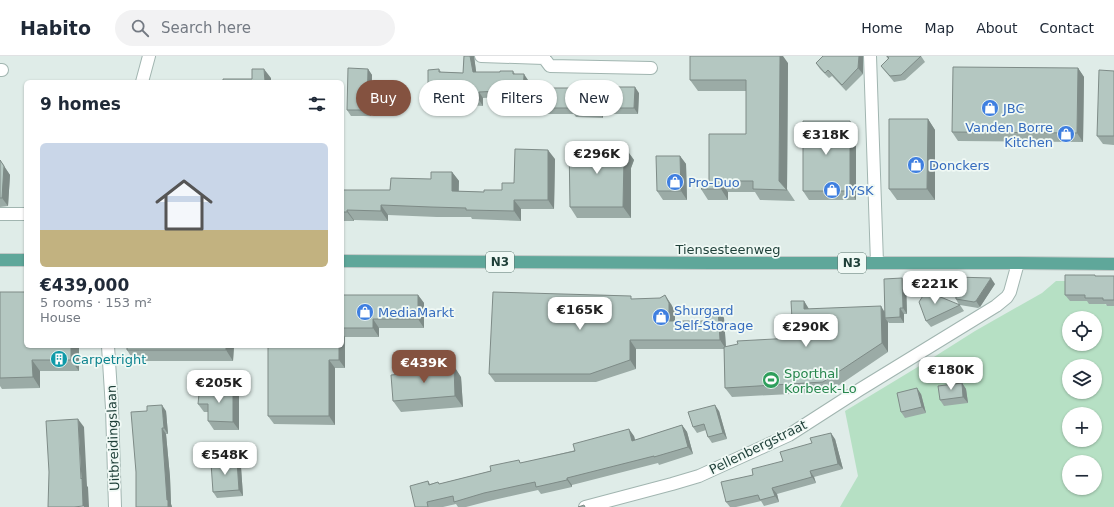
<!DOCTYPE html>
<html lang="en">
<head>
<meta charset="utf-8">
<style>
	:root { --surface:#fff; --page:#f2f2f3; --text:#1f2937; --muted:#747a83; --line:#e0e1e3; --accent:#845240 }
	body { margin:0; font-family:"DejaVu Sans",sans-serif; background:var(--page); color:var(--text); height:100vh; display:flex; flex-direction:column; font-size:15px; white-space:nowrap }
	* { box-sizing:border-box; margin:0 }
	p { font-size:13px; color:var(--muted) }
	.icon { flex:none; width:22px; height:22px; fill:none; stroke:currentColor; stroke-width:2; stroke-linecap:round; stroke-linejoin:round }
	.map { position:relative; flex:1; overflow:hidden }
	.panel { position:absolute; left:24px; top:24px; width:320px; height:268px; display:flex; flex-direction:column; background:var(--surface); border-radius:6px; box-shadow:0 1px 3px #0004 }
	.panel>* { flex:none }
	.banner { position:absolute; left:356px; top:24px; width:380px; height:36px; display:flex; gap:8px }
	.fabs { position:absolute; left:1062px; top:255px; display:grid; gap:8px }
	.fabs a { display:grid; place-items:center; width:40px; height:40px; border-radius:50%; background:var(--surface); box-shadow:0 1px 3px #0004; font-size:20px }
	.price { position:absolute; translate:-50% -34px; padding:0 9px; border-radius:8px; background:#fff; color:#222; font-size:13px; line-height:26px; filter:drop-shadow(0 1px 2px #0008) }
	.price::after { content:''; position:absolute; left:50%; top:24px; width:12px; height:9px; margin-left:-6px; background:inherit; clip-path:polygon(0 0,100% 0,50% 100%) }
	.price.active { background:var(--accent); color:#fff }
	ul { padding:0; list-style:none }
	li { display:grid; align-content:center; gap:8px; height:212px; padding:0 16px }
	li span { display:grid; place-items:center; height:124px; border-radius:6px; color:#555 }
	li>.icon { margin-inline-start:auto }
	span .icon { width:72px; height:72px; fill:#fffc; stroke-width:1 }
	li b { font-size:17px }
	h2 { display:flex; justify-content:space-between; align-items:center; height:48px; padding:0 16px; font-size:17px }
	.chip { padding:0 14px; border-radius:18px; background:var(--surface); box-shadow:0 1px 3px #0004; font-size:14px; line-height:36px }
	.chip.active { background:var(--accent); color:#fff }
	header { display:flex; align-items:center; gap:24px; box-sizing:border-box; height:56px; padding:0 20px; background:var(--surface); border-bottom:1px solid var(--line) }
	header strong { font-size:19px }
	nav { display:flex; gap:22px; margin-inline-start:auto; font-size:14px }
	.search { width:280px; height:36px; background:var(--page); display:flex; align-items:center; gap:10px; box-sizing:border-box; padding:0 14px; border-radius:22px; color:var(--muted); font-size:15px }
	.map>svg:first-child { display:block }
	.green { fill:#b6e0c4; fill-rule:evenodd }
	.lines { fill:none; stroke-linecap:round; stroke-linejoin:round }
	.minor-casing { stroke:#a1b5b0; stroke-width:14 }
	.major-casing { stroke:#c0c9c7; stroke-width:14 }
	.minor { stroke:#fff; stroke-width:12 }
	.major { stroke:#5fa79a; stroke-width:12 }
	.wall { fill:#9baba6 }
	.shaded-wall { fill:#7e8b87 }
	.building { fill:#b4c7c1; stroke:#7e8b87 }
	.labels { text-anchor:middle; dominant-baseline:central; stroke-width:3.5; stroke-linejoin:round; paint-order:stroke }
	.shield { fill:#f0f9f5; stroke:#5d7771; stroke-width:1 }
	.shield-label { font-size:12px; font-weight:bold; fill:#1e3f38 }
	.shop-label { font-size:13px; fill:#366cbe; stroke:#f0f9f5; text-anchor:start }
	.street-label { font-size:13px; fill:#1e3f38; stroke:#f0f9f5 }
	.culture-label { font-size:13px; fill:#0d838f; stroke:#f0f9f5; text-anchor:start }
	.leisure-label { font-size:13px; fill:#27864d; stroke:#f0f9f5; text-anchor:start }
</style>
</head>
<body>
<header>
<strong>Habito</strong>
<div class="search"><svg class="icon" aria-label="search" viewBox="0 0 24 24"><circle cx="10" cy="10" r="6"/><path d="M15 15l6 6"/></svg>Search here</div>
<nav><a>Home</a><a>Map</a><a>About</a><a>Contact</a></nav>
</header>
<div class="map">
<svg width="1114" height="451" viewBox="0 0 1114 451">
	<rect width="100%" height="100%" fill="#dfece8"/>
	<path class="green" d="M1056,225H1069L1070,245H1089L1114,250V451H840L858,420L845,355L926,306L975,275L1042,237ZM1069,262H1095V288H1069ZM1069,310H1095V336H1069ZM1069,358H1095V384H1069ZM1069,406H1095V432H1069Z"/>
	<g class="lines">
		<g class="minor-casing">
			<path id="minor" d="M481,0L544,2
				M544,0V2L550,10L651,12
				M870,0L877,207
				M0,14H2
				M142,26L149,0
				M0,158H26
				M108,290L112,352L115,451
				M585,451L672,428L699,420L789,379L859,334L996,250L1007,241L1010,236L1018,207"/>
		</g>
		<g class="major-casing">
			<path id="major" d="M0,204H26
				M342,205L712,207H1018L1114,208"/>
		</g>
		<use href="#minor" class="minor"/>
		<use href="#major" class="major"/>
	</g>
	<path class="wall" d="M464,0H474L476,16H500L513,15L515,18L528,24L527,45H515L514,51H504L500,45V41L483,42V50L466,49L462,43V40L443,41L439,45H432L428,39L439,13L441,16L463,17Z
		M823,0H863V18L846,35L832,20L829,22L820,13L816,7Z
		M886,0H921L925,6L905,24L894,26L885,15L881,10L888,3Z
		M788,7L787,133L795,145L760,144L755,136H728V144H708L701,133L709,125L746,78V35H698L690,24Z
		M1078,12L1084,21L1083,86L958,85L952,76Z
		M368,13L372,19L371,60H351L347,54Z
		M1114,15V89L1103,88L1097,80Z
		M639,37L638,58H603V62L576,61L574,58H540L535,52Z
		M928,63L935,74V144H897L889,133Z
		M856,74V144H809L803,135Z
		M626,93L634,104L631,112V162H577L570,151Z
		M680,100L686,108L687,144H663L657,135Z
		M555,103L554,153H521V165L472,163L471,161H437L388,159V165L354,164V165H342V134H390L431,123L452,116L459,125V135L484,136L502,134Z
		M0,104L10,119L8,150L0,151Z
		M1095,220H1114V250H1107L1106,248H1089L1087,245H1070L1065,239Z
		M906,228L907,258H904V267H889L888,266V296L829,336L732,341L725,332L724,293H636V313L596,326H495L489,318L633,243L671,248L675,256V265H707L718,254L724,262L726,291L793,282L804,245L809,253L884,255Z
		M995,228L980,251L978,252L960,249L964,255L931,271L926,265L959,249L956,243Z
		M0,236L79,290V315H40V332L2,333L0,330Z
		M342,239H418L424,247V272H379V281H345V312H335V369L274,368L268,360L342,290Z
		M127,290H234L233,305H134L127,294Z
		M461,321L463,351L401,356L393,345Z
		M962,327L966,333L968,347L944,350L940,344Z
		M921,338L926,357L905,362L901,356Z
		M239,340V374H214L208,365V356H204L198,348Z
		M166,355L168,378H166L170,421L171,448L172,451H136Z
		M719,355L727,383L712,387L708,381L706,374L697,377L693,371Z
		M682,369L687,376L693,398L659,409L658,407L572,429V431L541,438L538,434L489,445L466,451H458L456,448L443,451H415L428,425L430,428L438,426L439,428L522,407L634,380L635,384Z
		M835,383L843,413L814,421L816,427L777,438L779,446L764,450L761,445L736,451H730L726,446L753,419Z
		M241,411L243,440L217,442L213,436Z"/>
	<path class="shaded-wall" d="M470,0H474L477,22L473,16Z
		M780,0H783L788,7L787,134L779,125Z
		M859,0H863V18L858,12Z
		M1078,12L1084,21L1083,86L1077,77Z
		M264,13L271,22V26H265Z
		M368,13L372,19L371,60L367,54Z
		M524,18L528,24L527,45L523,39Z
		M635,31L639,37L638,58L634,52Z
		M439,35L443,41L439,45L435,39Z
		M479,36L483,42V50L479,44Z
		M511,39L515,45L514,51L510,45Z
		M599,52L603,58V62L599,56Z
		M928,63L935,74V144L927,133Z
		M850,65L856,74V144L850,135Z
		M626,93L634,104L631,112V162L623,151L624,102Z
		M548,94L555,103L554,153L548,144Z
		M680,100L686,108L687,144L681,135Z
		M0,104L10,119L8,150L2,142Z
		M452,116L459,125L458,144L452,135Z
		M720,125L728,136V144L721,133Z
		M514,144L521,153V165L514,155Z
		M381,149L388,159V165L381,155Z
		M347,154L354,164V165L347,156Z
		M902,222L906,228L907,258L903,252Z
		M991,222L995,228L980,251L976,245Z
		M418,239L424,247V272L418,263Z
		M665,239L671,248L675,256V273L669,265Z
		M804,245L810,255L804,253Z
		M881,250L887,260L885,262L888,266V296L882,287Z
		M900,252L904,258V267L900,261Z
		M718,254L724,262L726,293L720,284Z
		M373,263L379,272V281L373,272Z
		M342,276L345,281V312L339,304V290H342Z
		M630,284L636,293V313L630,304Z
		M71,290H79V315L71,304Z
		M226,290H234L233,305L226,294Z
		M32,304L40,315V332L33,321Z
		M329,304L335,312V369L329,360Z
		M454,310L461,321L463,351L455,340Z
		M962,327L966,333L968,347L963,341Z
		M233,331L239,340V374L233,366Z
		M917,332L921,338L926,357L922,351Z
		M162,349L166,355L168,378L164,372Z
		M715,349L719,355L727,383L723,377Z
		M78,363L84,371L87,430L88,431L89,451H84L83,450Z
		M682,369L687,376L693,398L688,391Z
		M162,372L166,378L170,421L171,448L172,451H168L167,444Z
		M629,373L634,380L637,392L632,385Z
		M831,377L835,383L843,413L838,408Z
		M237,405L241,411L243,440L239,434Z
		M810,415L814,421L816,427L812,421Z
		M567,422L572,429V431L567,424Z
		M772,432L777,438L779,446L775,440Z"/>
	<path class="building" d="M464,0H470L473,16H500V15H513V18H524L523,39H511L510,45H500V35L479,36V44L462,43L463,34L439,35L435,39H428V14L439,13V16L463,17Z
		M690,0H780L779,125L787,134L753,133V125H720L721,133H701L709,125V78H746V24H690Z
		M823,0H859L858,12L842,29L828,14L825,17L816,7Z
		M887,0H921L901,19L890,20L881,10L889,2Z
		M953,11L1078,12L1077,77L952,76Z
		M348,12L368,13L367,54H347Z
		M252,13H264L265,26H223V23H252Z
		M1099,14L1114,15V80H1097Z
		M573,31L608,32V31H635L634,52H599V56L572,55V52H535L536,32H573Z
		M889,63H928L927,133H889Z
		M803,65H850V135H803Z
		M569,87H620L626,93L624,102L623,151H570Z
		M515,93L548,94V144H514V155L466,154V152L431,151L381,149V155L347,154V156H342V134H390L391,122L431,123V116H452V135L484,136V134H502V127H514Z
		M656,100H680L681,135H657Z
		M0,104L4,110L2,142H0Z
		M1065,219H1095V220H1114V244H1103V242H1085V239H1065Z
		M955,221L991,222L976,245L974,246L956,243Z
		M902,222L903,252H900V261L885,262L884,223Z
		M926,235L960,249L926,265L919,246Z
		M0,236H26V290H71V304H32L33,321L0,322Z
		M493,236L631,240V243L660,242L665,239L669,247V265H707V254H718L720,284H630V304L590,318H489Z
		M342,239H418V263H373V272H342Z
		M791,245H804V253L881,250L882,287L823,326L725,332L724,291L738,288L737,285L793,282Z
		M127,290H226V294H127Z
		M268,290H339V304H329V360H268Z
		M454,310L455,340L393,345L391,319L425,316L424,312Z
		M962,327L963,341L940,344L938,330Z
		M210,331H233V366L208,365V348H198L199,338H210Z
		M917,332L922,351L901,356L897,337Z
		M162,349L164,372H162L165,415L167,444H168V451H136V416L131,356L147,355V350Z
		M715,349L723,377L708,381L704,368L693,371L688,356Z
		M78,363L81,423L82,422L83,450L74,451H48L49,416L46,365Z
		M682,369L688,391L654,401V400L567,422V424L536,431L535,426L484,437L454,446L453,440L427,446L428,451H415L410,430L428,425L429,429L438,426L439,428L491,415L490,410L519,404L520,407L575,395L573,388L629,373L632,385Z
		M831,377L838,408L810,415L812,421L772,432L775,440L760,444L758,439L726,446L721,426L753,419L752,413L783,405L780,396L812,387L810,382Z
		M237,405L239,434L213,436L211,407Z
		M584,449L585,451H578Z"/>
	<defs>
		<g id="shop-disc" transform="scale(0.9)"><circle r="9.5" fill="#3f7fe0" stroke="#f0f9f5"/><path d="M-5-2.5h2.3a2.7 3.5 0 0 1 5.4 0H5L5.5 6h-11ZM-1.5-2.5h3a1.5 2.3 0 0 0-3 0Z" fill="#fff"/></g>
		<g id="building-disc" transform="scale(0.9)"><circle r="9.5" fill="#0f9aa8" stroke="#f0f9f5"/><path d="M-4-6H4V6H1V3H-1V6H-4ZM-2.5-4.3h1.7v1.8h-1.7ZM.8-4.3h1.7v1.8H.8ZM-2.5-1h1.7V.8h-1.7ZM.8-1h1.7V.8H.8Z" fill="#fff"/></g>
		<g id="stadium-disc" transform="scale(0.9)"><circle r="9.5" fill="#2e9e5b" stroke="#f0f9f5"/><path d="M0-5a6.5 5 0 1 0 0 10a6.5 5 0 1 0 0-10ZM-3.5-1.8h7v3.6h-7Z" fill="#fff"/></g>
	</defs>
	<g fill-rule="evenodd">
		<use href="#shop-disc" x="990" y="52"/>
		<use href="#shop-disc" x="1066" y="78"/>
		<use href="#shop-disc" x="916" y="109"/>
		<use href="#shop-disc" x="675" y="126"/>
		<use href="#shop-disc" x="832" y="134"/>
		<use href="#shop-disc" x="365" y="256"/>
		<use href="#shop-disc" x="661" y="261"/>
		<use href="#building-disc" x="59" y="303"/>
		<use href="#stadium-disc" x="771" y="324"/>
	</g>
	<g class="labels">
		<g class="shield">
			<rect x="486" y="196" width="28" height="20" rx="3"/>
			<rect x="838" y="197" width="28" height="20" rx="3"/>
		</g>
		<g class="shield-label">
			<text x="500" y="206">N3</text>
			<text x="852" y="207">N3</text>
		</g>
		<g class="shop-label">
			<text x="1003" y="52">JBC</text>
			<text x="1053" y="71" text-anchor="end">Vanden Borre<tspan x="1053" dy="15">Kitchen</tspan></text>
			<text x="929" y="109">Donckers</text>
			<text x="688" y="126">Pro-Duo</text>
			<text x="845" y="134">JYSK</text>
			<text x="674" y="254">Shurgard<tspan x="674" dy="15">Self-Storage</tspan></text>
			<text x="378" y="256">MediaMarkt</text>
		</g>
		<g class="street-label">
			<text x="728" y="193">Tiensesteenweg</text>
			<text transform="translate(113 382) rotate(-92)">Uitbreidingslaan</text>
			<text transform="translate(758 391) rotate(-26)">Pellenbergstraat</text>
		</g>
		<g class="culture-label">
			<text x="72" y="303">Carpetright</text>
		</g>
		<g class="leisure-label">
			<text x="784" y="317">Sporthal<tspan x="784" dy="15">Korbeek-Lo</tspan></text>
		</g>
	</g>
</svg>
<div class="fabs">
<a><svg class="icon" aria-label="locate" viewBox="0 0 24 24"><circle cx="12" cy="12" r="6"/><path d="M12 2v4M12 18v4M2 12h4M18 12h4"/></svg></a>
<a><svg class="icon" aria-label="layers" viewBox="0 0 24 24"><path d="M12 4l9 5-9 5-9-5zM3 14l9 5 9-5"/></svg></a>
<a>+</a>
<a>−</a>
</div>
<b class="price" style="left:826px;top:100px">€318K</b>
<b class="price" style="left:597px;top:119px">€296K</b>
<b class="price" style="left:935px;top:249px">€221K</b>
<b class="price" style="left:580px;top:275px">€165K</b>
<b class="price" style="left:806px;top:292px">€290K</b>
<b class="price active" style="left:424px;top:328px">€439K</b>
<b class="price" style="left:951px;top:335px">€180K</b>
<b class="price" style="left:219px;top:348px">€205K</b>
<b class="price" style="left:225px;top:420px">€548K</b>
<div class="banner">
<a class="chip active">Buy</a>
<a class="chip">Rent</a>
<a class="chip">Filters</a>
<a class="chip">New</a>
</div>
<section class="panel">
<h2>9 homes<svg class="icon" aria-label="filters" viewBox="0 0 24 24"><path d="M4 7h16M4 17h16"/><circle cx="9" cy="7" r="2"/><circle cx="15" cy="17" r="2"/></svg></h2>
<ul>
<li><span style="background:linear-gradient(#c9d6e8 70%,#c2b280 0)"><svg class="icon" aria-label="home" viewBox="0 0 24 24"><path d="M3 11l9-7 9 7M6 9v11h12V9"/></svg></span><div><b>€439,000</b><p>5 rooms · 153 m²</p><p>House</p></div></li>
</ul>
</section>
</div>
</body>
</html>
